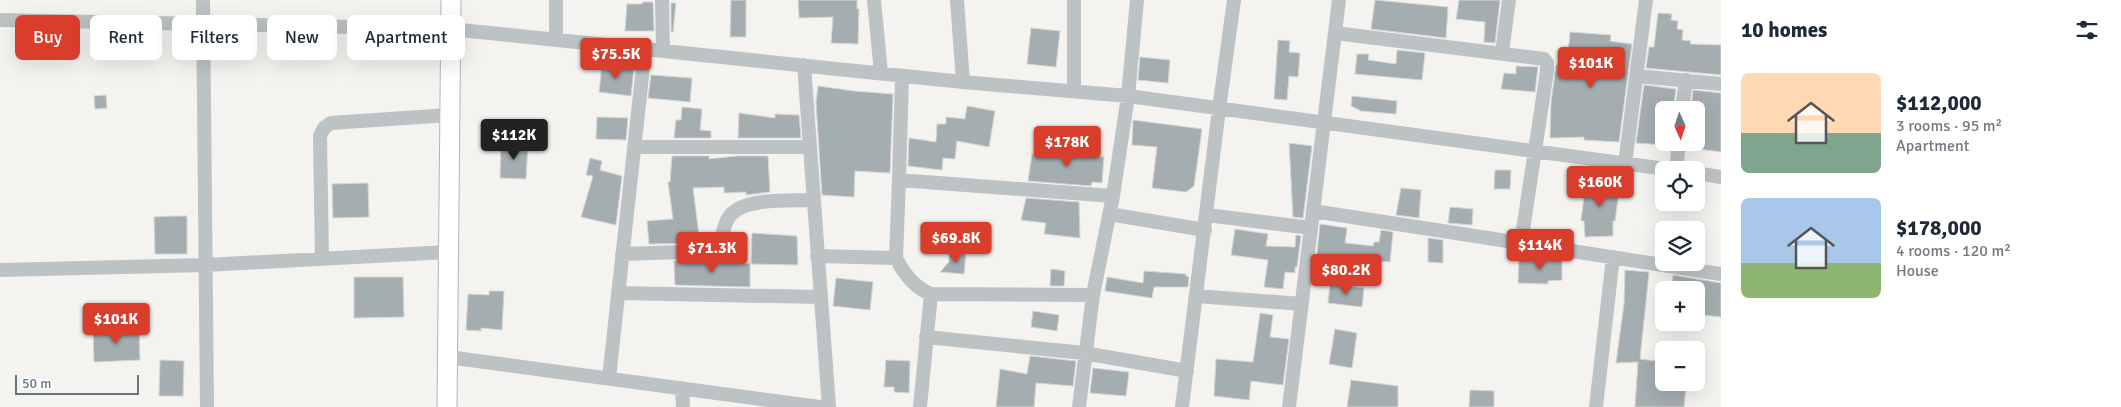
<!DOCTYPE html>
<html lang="en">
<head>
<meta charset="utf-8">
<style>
	:root { --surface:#fff; --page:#f2f2f3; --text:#1f2937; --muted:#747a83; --accent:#d83e2b }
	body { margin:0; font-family:Signika,sans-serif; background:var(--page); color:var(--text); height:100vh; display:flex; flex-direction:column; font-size:19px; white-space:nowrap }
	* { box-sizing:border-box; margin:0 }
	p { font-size:16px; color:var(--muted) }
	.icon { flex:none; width:28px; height:28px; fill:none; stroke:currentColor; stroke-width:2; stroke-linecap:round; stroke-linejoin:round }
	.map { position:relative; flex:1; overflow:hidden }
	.drawer { display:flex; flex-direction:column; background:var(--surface); width:400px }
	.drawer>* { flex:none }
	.guide { position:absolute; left:15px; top:15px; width:475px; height:45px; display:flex; gap:10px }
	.needle { width:32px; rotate:177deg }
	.buttons { position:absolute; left:1655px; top:101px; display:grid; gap:10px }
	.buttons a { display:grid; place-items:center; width:50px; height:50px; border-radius:8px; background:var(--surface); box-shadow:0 5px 20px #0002; font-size:25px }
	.scale { position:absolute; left:15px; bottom:12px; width:124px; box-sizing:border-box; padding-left:5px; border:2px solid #64777f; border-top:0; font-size:14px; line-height:18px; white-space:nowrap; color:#64777f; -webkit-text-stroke:4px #fff; paint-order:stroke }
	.price { position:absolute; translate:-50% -42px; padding:0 11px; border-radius:5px; background:var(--accent); color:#fff; font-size:16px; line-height:32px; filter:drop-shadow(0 1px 2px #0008) }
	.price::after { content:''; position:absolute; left:50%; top:30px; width:15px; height:11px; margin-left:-8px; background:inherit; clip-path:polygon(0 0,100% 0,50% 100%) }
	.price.active { background:#222; color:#fff }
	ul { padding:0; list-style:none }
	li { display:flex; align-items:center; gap:15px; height:125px; padding:0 20px }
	li span { display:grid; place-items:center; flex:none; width:140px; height:100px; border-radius:8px; color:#555 }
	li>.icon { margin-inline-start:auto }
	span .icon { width:60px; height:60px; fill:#fffc; stroke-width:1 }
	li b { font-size:21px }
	h2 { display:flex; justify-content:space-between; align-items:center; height:60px; padding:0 20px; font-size:21px }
	.chip { padding:0 18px; border-radius:8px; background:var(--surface); box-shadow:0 5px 20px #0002; font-size:18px; line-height:45px }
	.chip.active { background:var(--accent); color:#fff }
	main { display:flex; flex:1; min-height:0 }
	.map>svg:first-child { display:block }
	.building { fill:#a4aeb1; stroke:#d5d5d3 }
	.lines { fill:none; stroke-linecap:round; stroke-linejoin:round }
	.secondary-casing { stroke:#afb6b8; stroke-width:21 }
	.street { stroke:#bdc2c4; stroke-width:14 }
	.secondary { stroke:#fff; stroke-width:19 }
</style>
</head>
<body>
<main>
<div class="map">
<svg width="1721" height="407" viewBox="0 0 1721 407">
	<rect width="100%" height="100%" fill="#f4f3f0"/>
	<path class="building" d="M731,0H746V37H730Z
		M798,0H857V9H859L858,44L831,43L833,17L799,18Z
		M1375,0L1448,7L1446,38L1371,29Z
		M1459,0H1500L1495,43L1484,42L1485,22L1456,19Z
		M643,2H653L654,31H625L627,4H642Z
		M671,3H676L673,32H671Z
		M1658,13L1672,14L1671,20L1678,21L1677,29L1683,30L1682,40L1691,41L1690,44L1721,45V75L1646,68L1649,47H1654Z
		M1031,28L1060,31L1056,67L1027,64Z
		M1570,32L1611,35L1610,41L1632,44L1619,142L1584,140V137L1550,138L1551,103L1556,65L1567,64Z
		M1278,40L1290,41L1289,52L1300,53L1298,77L1289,76L1287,100L1274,99Z
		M1397,50L1425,53L1422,80L1355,74L1357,54H1369L1368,60L1396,64Z
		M1140,57L1170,60L1168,83L1138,80Z
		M602,64L634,68L631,96L599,92Z
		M1516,66L1538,67L1535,92L1501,89L1504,73L1516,74Z
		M651,75L692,78L690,102L648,98Z
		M1644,85L1676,89L1673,110H1664V145L1636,143Z
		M818,86L854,91L893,94L890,173L855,171L854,197L822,195L816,103Z
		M1693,90L1721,93V152L1699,149L1703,117L1696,113V110H1691Z
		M106,95L107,108L95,109L94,96Z
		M1352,96L1397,101L1396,114L1361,111L1351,106Z
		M967,106L995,111L989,147L957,141L955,159L943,158L942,170L908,166L909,138L936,142L937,124H946V117L965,119Z
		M682,107L702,109L700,130L711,131V138H674L676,120H681Z
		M739,113L775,118V114L799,115L801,138H738Z
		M597,117L628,118L626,140L596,139Z
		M1133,120L1202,129L1194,186L1186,192L1152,188L1157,147L1132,145Z
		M501,143L528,144L526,179L500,178Z
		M1289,143L1312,146L1303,218L1293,217Z
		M1062,144L1079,146L1077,155L1104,157L1102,183L1092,182L1091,186L1028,181L1032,154L1056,157L1057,155L1061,156Z
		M672,156H709V159L737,156H768L770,192L746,195V192L724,193V187L693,188L700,243L649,244L647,221L673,219L668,182H670Z
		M590,158L602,161L600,170L622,176L616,225L581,217L593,176L586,175Z
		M1495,170H1511L1510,189H1494Z
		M1586,180L1620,184L1615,221H1613V236L1585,237L1584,221H1581Z
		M368,183L369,217L333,218L332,184Z
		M1401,188L1421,190L1419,218L1396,215Z
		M1026,198L1079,202L1080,238L1044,234L1046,223L1021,220Z
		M1450,207L1473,209L1472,225L1448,223Z
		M173,216H187V254H155L154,217Z
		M1320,224L1347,228L1345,243L1373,246L1374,242H1379L1381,230L1393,232L1390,262L1344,258V262H1316Z
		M1235,229L1268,234L1266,246L1295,247L1296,235L1301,236L1297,267H1295V273L1285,272L1283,289L1264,287L1268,260L1231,255Z
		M752,233L797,236L798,265L751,264Z
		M1428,238L1443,240V263L1428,262Z
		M949,254H966L964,274L940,272L949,262Z
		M1519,259L1549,261V259H1562V280L1548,281V284L1518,283Z
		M702,260L703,263L709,264L750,263V287L675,285L674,261Z
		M1051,269L1065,271L1064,286H1050Z
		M1625,270L1649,272L1640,359L1664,362V385L1686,387L1684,407H1635L1638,362L1616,363L1624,304Z
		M1144,271L1186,274V276L1189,277L1188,287H1154L1152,298L1105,291L1107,277L1143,283Z
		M1673,275L1721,283V317L1696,314V290H1671Z
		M354,277H403L404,317L354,318Z
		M836,278L873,282L870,310L833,306Z
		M1330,284L1364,288L1362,307L1328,303Z
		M489,291H504L502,330L481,328V331L466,330L468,294L489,295Z
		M1033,311L1059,315L1057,331L1031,327Z
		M1260,313L1273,315L1270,337L1289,339L1283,385L1251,381L1249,400L1214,396L1216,359L1253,362Z
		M139,328L140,360L94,362L93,330Z
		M1335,329L1357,333L1352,368L1329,364Z
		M1030,356L1076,361L1073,386L1036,383L1034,407H996L1000,369L1027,374Z
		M160,360L184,361L183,396H159Z
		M886,360L910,361L909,393L894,392V387H884Z
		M1093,368L1129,372L1126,396L1090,393Z
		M1351,380L1398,386V407H1347Z
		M1470,390L1494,391V407H1469Z"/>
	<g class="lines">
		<g class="secondary-casing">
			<path id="secondary" d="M447,407L451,0"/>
		</g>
		<path class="street" d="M203,0L207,407
			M556,0V40
			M662,0L663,51
			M874,0L881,73
			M957,0L963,82
			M0,20L451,29L963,82L1128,96L1673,170
			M1335,33L1544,59L1547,63V71L1521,243
			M1502,53L1509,0
			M804,65L829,407
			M1637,76L1721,84
			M1074,91V0
			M1682,110L1686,80
			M634,147H810
			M1625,164L1646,0
			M1676,170L1679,142
			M1696,173L1721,177
			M899,180L902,76
			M1313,211L1721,274
			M1109,214L1205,230
			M1207,215L1311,228
			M622,254L713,251C726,240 720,230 729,217C742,197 791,201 814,200
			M817,256L896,258C903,272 915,288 931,294L1093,295
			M896,258L899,180L1113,196
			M322,259L320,136L324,128L331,123L449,115
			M0,270L206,265L448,252
			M618,293L821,297
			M1196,296L1302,304
			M926,337L1084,353L1187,371
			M448,357L820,407
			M609,378L645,49
			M682,388L683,407
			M920,407L931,294
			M1079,407L1093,295L1113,196L1128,96L1137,0
			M1182,407L1219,109L1234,0
			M1289,407L1339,0
			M1596,407L1613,257"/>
		<use href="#secondary" class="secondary"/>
	</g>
</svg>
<div class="buttons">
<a><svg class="needle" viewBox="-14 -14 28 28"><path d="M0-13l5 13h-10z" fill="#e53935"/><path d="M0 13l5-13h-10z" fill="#747a83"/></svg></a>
<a><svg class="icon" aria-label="locate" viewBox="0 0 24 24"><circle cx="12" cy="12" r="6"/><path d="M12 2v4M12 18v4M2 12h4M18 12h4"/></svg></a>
<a><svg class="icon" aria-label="layers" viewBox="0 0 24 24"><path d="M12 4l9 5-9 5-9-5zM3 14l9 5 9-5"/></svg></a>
<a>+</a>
<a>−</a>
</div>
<div class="scale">50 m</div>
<b class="price" style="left:616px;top:80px">$75.5K</b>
<b class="price" style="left:1591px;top:89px">$101K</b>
<b class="price active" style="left:514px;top:161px">$112K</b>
<b class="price" style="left:1067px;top:168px">$178K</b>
<b class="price" style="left:1600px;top:208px">$160K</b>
<b class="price" style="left:956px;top:264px">$69.8K</b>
<b class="price" style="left:1540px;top:271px">$114K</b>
<b class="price" style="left:712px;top:274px">$71.3K</b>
<b class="price" style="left:1346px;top:296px">$80.2K</b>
<b class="price" style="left:116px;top:345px">$101K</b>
<div class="guide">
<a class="chip active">Buy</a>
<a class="chip">Rent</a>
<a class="chip">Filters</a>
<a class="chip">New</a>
<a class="chip">Apartment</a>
</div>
</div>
<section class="drawer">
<h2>10 homes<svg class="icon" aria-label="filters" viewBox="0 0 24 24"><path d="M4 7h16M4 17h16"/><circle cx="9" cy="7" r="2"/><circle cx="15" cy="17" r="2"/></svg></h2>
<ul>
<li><span style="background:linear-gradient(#ffd9b3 60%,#7fa58c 0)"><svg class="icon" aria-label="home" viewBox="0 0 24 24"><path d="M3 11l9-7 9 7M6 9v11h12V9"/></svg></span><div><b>$112,000</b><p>3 rooms · 95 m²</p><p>Apartment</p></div></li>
<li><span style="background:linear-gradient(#a9c7e8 65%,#8fb573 0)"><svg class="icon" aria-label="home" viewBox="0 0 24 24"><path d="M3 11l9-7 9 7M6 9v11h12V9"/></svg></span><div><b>$178,000</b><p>4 rooms · 120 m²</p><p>House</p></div></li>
</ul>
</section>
</main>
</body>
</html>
